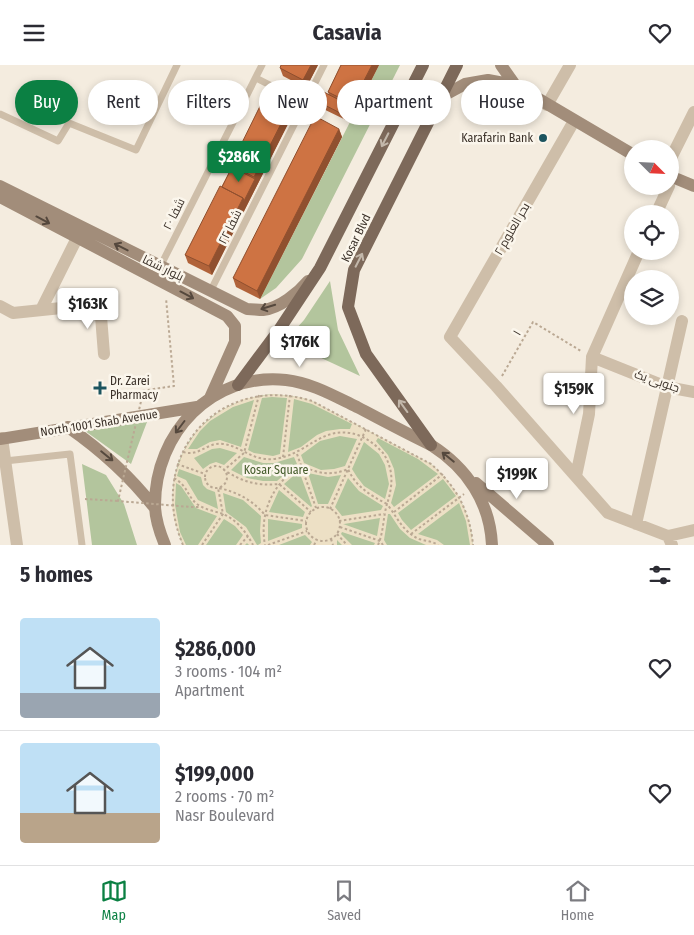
<!DOCTYPE html>
<html lang="en">
<head>
<meta charset="utf-8">
<style>
	:root { --surface:#fff; --page:#f2f2f3; --text:#2b2b33; --muted:#7c7c81; --line:#e1e1e2; --accent:#0b8043 }
	body { margin:0; font-family:"Fira Sans Condensed",Cairo,sans-serif; background:var(--page); color:var(--text); height:100vh; display:flex; flex-direction:column; font-size:19px; white-space:nowrap }
	* { box-sizing:border-box; margin:0 }
	p { font-size:16px; color:var(--muted) }
	.icon { flex:none; width:28px; height:28px; fill:none; stroke:currentColor; stroke-width:2; stroke-linecap:round; stroke-linejoin:round }
	.map { position:relative; height:480px; overflow:hidden }
	.details { display:flex; flex-direction:column; background:var(--surface); flex:1 }
	.details>* { flex:none }
	.top-card { position:absolute; left:15px; top:15px; width:665px; height:45px; display:flex; gap:10px }
	.needle { width:32px; rotate:114deg }
	.buttons { position:absolute; left:624px; top:75px; display:grid; gap:10px }
	.buttons a { display:grid; place-items:center; width:55px; height:55px; border-radius:50%; background:var(--surface); box-shadow:0 2px 8px #0003; font-size:25px }
	.price { position:absolute; translate:-50% -42px; padding:0 11px; border-radius:5px; background:#fff; color:#222; font-size:16px; line-height:32px; filter:drop-shadow(0 1px 2px #0008) }
	.price::after { content:''; position:absolute; left:50%; top:30px; width:15px; height:11px; margin-left:-8px; background:inherit; clip-path:polygon(0 0,100% 0,50% 100%) }
	.price.on { background:var(--accent); color:#fff }
	ul { padding:0; list-style:none }
	li { display:flex; align-items:center; gap:15px; height:125px; padding:0 20px }
	li+li { border-top:1px solid var(--line) }
	li span { display:grid; place-items:center; flex:none; width:140px; height:100px; border-radius:5px; color:#555 }
	li>.icon { margin-inline-start:auto }
	span .icon { width:60px; height:60px; fill:#fffc; stroke-width:1 }
	li b { font-size:21px }
	h2 { display:flex; justify-content:space-between; align-items:center; height:60px; padding:0 20px; font-size:21px }
	.pill { padding:0 18px; border-radius:22px; background:var(--surface); box-shadow:0 2px 8px #0003; font-size:18px; line-height:45px }
	.pill.on { background:var(--accent); color:#fff }
	header { display:flex; justify-content:space-between; align-items:center; height:65px; padding:0 20px; background:var(--surface); font-size:22px; font-weight:700 }
	.menu { display:flex; justify-content:space-around; align-items:center; height:70px; border-top:1px solid var(--line); background:var(--surface); font-size:14px; color:var(--muted) }
	.menu a { display:grid; justify-items:center; gap:2px }
	.menu .on { color:var(--accent) }
	.map>svg:first-child { display:block }
	.green { fill:#b3c59d }
	.plaza { fill:#ede0c5; fill-rule:evenodd }
	.lines { fill:none; stroke-linecap:round; stroke-linejoin:round }
	.path { stroke:#baa893; stroke-width:2; stroke-dasharray:2.5 2.5; stroke-linecap:butt }
	.lane { stroke:#cebea9; stroke-width:7 }
	.street { stroke:#cebea9; stroke-width:12 }
	.secondary { stroke:#a28d7a; stroke-width:12 }
	.primary { stroke:#7d695a; stroke-width:12 }
	.path-bridge { stroke:#baa893; stroke-width:2; stroke-dasharray:2.5 2.5; stroke-linecap:butt }
	.wall { fill:#b1633a }
	.shaded-wall { fill:#90502f }
	.building { fill:#ce7343; stroke:#90502f }
	.oneway { stroke:#c2b7aa }
	.oneway2 { stroke:#55483d }
	.poi-dot { fill:#1c545f; stroke:#fbf6ec; stroke-width:2 }
	.labels { text-anchor:middle; dominant-baseline:central; stroke-width:5; stroke-linejoin:round; paint-order:stroke }
	.poi-label { font-size:12px; fill:#3b3129; stroke:#fbf6ec; text-anchor:end }
	.street-label { font-size:12px; fill:#3b3129; stroke:#fbf6ec }
	.park-label { font-size:12px; fill:#445b2b; stroke:#fbf6ec }
</style>
</head>
<body>
<header><svg class="icon" aria-label="menu" viewBox="0 0 24 24"><path d="M4 6h16M4 12h16M4 18h16"/></svg>Casavia<svg class="icon" aria-label="heart" viewBox="0 0 24 24"><path d="M12 20l-8-8c-3-5 5-10 8-4 3-6 11-1 8 4z"/></svg></header>
<div class="map">
<svg width="694" height="480" viewBox="0 0 694 480">
	<rect width="100%" height="100%" fill="#f4ecdf"/>
	<path class="green" d="M379,0H400L302,194L276,223L260,234Z
		M330,216L338,265L360,311L317,291L276,286L304,255Z
		M272,329L299,332L312,336L431,399C456,421 470,446 473,480H183C152,408 194,337 272,329Z
		M147,357L131,399L81,363Z
		M82,399L106,410L124,439L137,480H92Z"/>
	<path class="plaza" d="M272,329L299,332L312,336L431,399L443,410L458,430L469,455L473,480H470L466,456L459,438L418,469L437,475L444,480H426L410,473L400,464L390,449H388L384,475L387,480H374L375,478L342,467L341,469L352,480H342L337,475V480H310L312,477L305,470L279,480H258L261,478L260,466L261,451L243,435L223,428L226,447L246,462L257,480H249L247,478L245,480H236L243,470L235,461L224,454L206,480H198L217,451L196,443L181,421L176,418L175,440L180,467L186,480H183L174,454L172,441L174,413L183,387L198,364L220,346L244,334ZM272,332L287,333L280,389L273,391L254,388L248,385L262,333ZM294,334L312,339L352,359L350,364H340L326,366L317,370L301,382L288,387ZM254,335L241,382L220,375L210,377L197,384H188L200,366L210,356L233,342ZM340,371L357,374L345,401L334,404L321,405L304,398L301,390L320,376ZM378,373L418,394L438,409L394,442L391,438L396,420L394,404L388,390L376,376ZM364,377L379,389L385,400L389,419L385,434L364,421L357,412L352,404ZM220,383L237,388L224,400L216,397L210,399L203,404L194,393L212,384ZM244,392L263,398H274L294,392L297,399L277,416H263L247,413L231,405ZM179,404L201,412L203,420L207,424L215,427L218,444L198,435L186,415L177,411ZM299,406L312,441L311,442L284,419ZM308,408L328,412L341,410L328,439H318ZM348,413L359,426L383,441L381,445L342,451L335,442ZM443,414L456,431L411,465L402,455L398,448ZM279,425L305,447L303,452L269,447ZM380,453L377,471L343,459H344ZM268,454L302,459V463L268,476Z"/>
	<g class="lines">
		<path class="path" d="M502,311L533,257L581,286
			M128,328L174,321L166,233
			M259,330L244,388L224,405C242,417 258,421 279,419L311,447
			M183,387C200,392 206,377 223,379C241,381 252,396 273,394C307,391 322,358 358,370C368,374 376,380 383,388C394,404 393,421 387,439C370,430 356,422 348,404C332,411 317,409 301,400C273,418 259,447 265,480
			M297,389L316,443
			M283,392L290,330
			M177,399L205,409
			M205 412a11 11 0 1 1 22 0a11 11 0 1 1-22 0Z
			M174,413C189,422 186,430 197,439C205,445 215,446 223,449C237,455 246,467 253,480
			M85,434L118,436
			M306 459a17 17 0 1 1 34 0a17 17 0 1 1-34 0Z
			M191,442H201
			M330,444L366,364
			M394,447L443,409
			M339,456L384,449
			M340,462L380,476L383,480
			M337,469L347,480
			M411,469L464,429
			M331,474L333,480
			M183,480C145,391 219,307 312,336L431,399C456,421 470,446 473,480
			M202,480L223,449L218,423C238,427 252,435 265,450L306,456
			M240,480L248,471
			M268,480L307,466
			M314,480L317,475
			M378,480C384,466 383,452 387,439C397,452 403,467 419,474C425,476 432,476 438,480"/>
		<path class="lane" d="M256,13L305,38
			M0,49L58,76L69,58L136,85L177,0
			M160,202L262,0
			M210,227L324,0
			M5,396L70,389L82,480"/>
		<path class="street" d="M547,40L570,0
			M574,56L450,272L496,321L608,448L668,471L672,480
			M670,95L694,47
			M656,149L669,121
			M0,241L13,248L100,239L104,289
			M41,245L77,173
			M592,292L667,322L694,327
			M2,373L17,480
			M576,411L589,349L592,292L639,186
			M636,459L682,256
			M668,471L694,465"/>
		<path class="secondary" d="M501,0L515,20
			M441,32L465,19L488,15L515,20L632,89
			M670,111L694,121
			M0,121L247,244C252,244 258,245 263,245C280,243 298,228 308,216
			M0,132L227,251L235,261V277L210,333
			M68,362C101,385 129,410 154,442
			M0,374L197,342
			M476,418L548,480
			M165,480C160,468 155,453 155,440C155,368 212,307 286,315C312,318 334,331 357,342C382,355 406,368 431,380C467,403 490,437 492,480"/>
		<path class="primary" d="M238,320L279,265L320,203L423,0
			M431,380L366,289L348,242L354,205L457,0"/>
		<path class="path-bridge" d="M142,332L118,436L191,442"/>
	</g>
	<path class="wall" d="M318,0L306,23L283,11L280,3Z
		M341,0H379L350,57L311,38L309,32L329,30L328,27Z
		M291,39L294,47L212,210L188,198L185,190L232,102L231,100Z
		M339,64L342,72L260,234L236,222L233,213Z"/>
	<path class="shaded-wall" d="M311,0H318L306,23L303,15Z
		M372,0H379L350,57L348,52L353,42L352,39Z
		M291,39L294,47L246,142L244,136L255,114L254,112Z
		M339,64L342,72L260,234L257,226Z
		M243,133L246,142L212,210L209,201Z"/>
	<path class="building" d="M281,0H311L303,15L280,3Z
		M341,0H372L352,39L328,27Z
		M314,22L353,42L348,52L309,32Z
		M267,27L291,39L254,112L231,100Z
		M315,51L339,64L257,226L233,213Z
		M232,102L255,114L244,136L243,133L222,122Z
		M220,121L243,133L209,201L185,190Z"/>
	<defs><path id="oneway-shaft" d="M-6 0H5M1.5-3L5.5 0L1.5 3" fill="none" stroke-width="1.6" stroke-linecap="round" stroke-linejoin="round" transform="scale(1.25)"/></defs>
	<g class="oneway">
		<use href="#oneway-shaft" transform="translate(385 75) rotate(117)"/>
		<use href="#oneway-shaft" transform="translate(359 195) rotate(-63)"/>
		<use href="#oneway-shaft" transform="translate(403 341) rotate(-126)"/>
	</g>
	<g class="oneway2">
		<use href="#oneway-shaft" transform="translate(43 155) rotate(28)"/>
		<use href="#oneway-shaft" transform="translate(121 182) rotate(-153)"/>
		<use href="#oneway-shaft" transform="translate(187 230) rotate(28)"/>
		<use href="#oneway-shaft" transform="translate(268 242) rotate(163)"/>
		<use href="#oneway-shaft" transform="translate(180 362) rotate(127)"/>
		<use href="#oneway-shaft" transform="translate(107 391) rotate(39)"/>
		<use href="#oneway-shaft" transform="translate(448 392) rotate(-141)"/>
	</g>
	<g class="poi-dot">
		<circle cx="543" cy="73" r="5"/>
		<path d="M97.5 315.5h5v5h5v5h-5v5h-5v-5h-5v-5h5z"/>
	</g>
	<g class="labels">
		<g class="poi-label">
			<text x="533" y="73">Karafarin Bank</text>
			<text x="110" y="316" text-anchor="start">Dr. Zarei<tspan x="110" dy="14">Pharmacy</tspan></text>
		</g>
		<g class="street-label">
			<text transform="translate(174 149) rotate(-63)">شفا ۲۰</text>
			<text transform="translate(230 162) rotate(-63)">شفا ۲۲</text>
			<text transform="translate(512 164) rotate(-60)">بحر العلوم ۲</text>
			<text transform="translate(356 173) rotate(-64)">Kosar Blvd</text>
			<text transform="translate(163 203) rotate(26)">بلوار شفا</text>
			<text transform="translate(517 268) rotate(-60)">۱</text>
			<text transform="translate(657 316) rotate(19)">جنوبی یک</text>
			<text transform="translate(99 358) rotate(-9)">North 1001 Shab Avenue</text>
		</g>
		<g class="park-label">
			<text x="276" y="405">Kosar Square</text>
		</g>
	</g>
</svg>
<div class="buttons">
<a><svg class="needle" viewBox="-14 -14 28 28"><path d="M0-13l5 13h-10z" fill="#e53935"/><path d="M0 13l5-13h-10z" fill="#7c7c81"/></svg></a>
<a><svg class="icon" aria-label="locate" viewBox="0 0 24 24"><circle cx="12" cy="12" r="6"/><path d="M12 2v4M12 18v4M2 12h4M18 12h4"/></svg></a>
<a><svg class="icon" aria-label="layers" viewBox="0 0 24 24"><path d="M12 4l9 5-9 5-9-5zM3 14l9 5 9-5"/></svg></a>
</div>
<b class="price on" style="left:239px;top:118px">$286K</b>
<b class="price" style="left:88px;top:265px">$163K</b>
<b class="price" style="left:300px;top:303px">$176K</b>
<b class="price" style="left:574px;top:350px">$159K</b>
<b class="price" style="left:517px;top:435px">$199K</b>
<div class="top-card">
<a class="pill on">Buy</a>
<a class="pill">Rent</a>
<a class="pill">Filters</a>
<a class="pill">New</a>
<a class="pill">Apartment</a>
<a class="pill">House</a>
</div>
</div>
<section class="details">
<h2>5 homes<svg class="icon" aria-label="filters" viewBox="0 0 24 24"><path d="M4 7h16M4 17h16"/><circle cx="9" cy="7" r="2"/><circle cx="15" cy="17" r="2"/></svg></h2>
<ul>
<li><span style="background:linear-gradient(#bfe0f5 75%,#9aa5b1 0)"><svg class="icon" aria-label="home" viewBox="0 0 24 24"><path d="M3 11l9-7 9 7M6 9v11h12V9"/></svg></span><div><b>$286,000</b><p>3 rooms · 104 m²</p><p>Apartment</p></div><svg class="icon" aria-label="heart" viewBox="0 0 24 24"><path d="M12 20l-8-8c-3-5 5-10 8-4 3-6 11-1 8 4z"/></svg></li>
<li><span style="background:linear-gradient(#bfe0f5 70%,#b9a48a 0)"><svg class="icon" aria-label="home" viewBox="0 0 24 24"><path d="M3 11l9-7 9 7M6 9v11h12V9"/></svg></span><div><b>$199,000</b><p>2 rooms · 70 m²</p><p>Nasr Boulevard</p></div><svg class="icon" aria-label="heart" viewBox="0 0 24 24"><path d="M12 20l-8-8c-3-5 5-10 8-4 3-6 11-1 8 4z"/></svg></li>
</ul>
</section>
<nav class="menu">
<a class="on"><svg class="icon" aria-label="map" viewBox="0 0 24 24"><path d="M3 6l6-2 6 2 6-2v14l-6 2-6-2-6 2zM9 4v14M15 6v14"/></svg>Map</a>
<a><svg class="icon" aria-label="saved" viewBox="0 0 24 24"><path d="M7 4h10v16l-5-4-5 4z"/></svg>Saved</a>
<a><svg class="icon" aria-label="home" viewBox="0 0 24 24"><path d="M3 11l9-7 9 7M6 9v11h12V9"/></svg>Home</a>
</nav>
</body>
</html>
